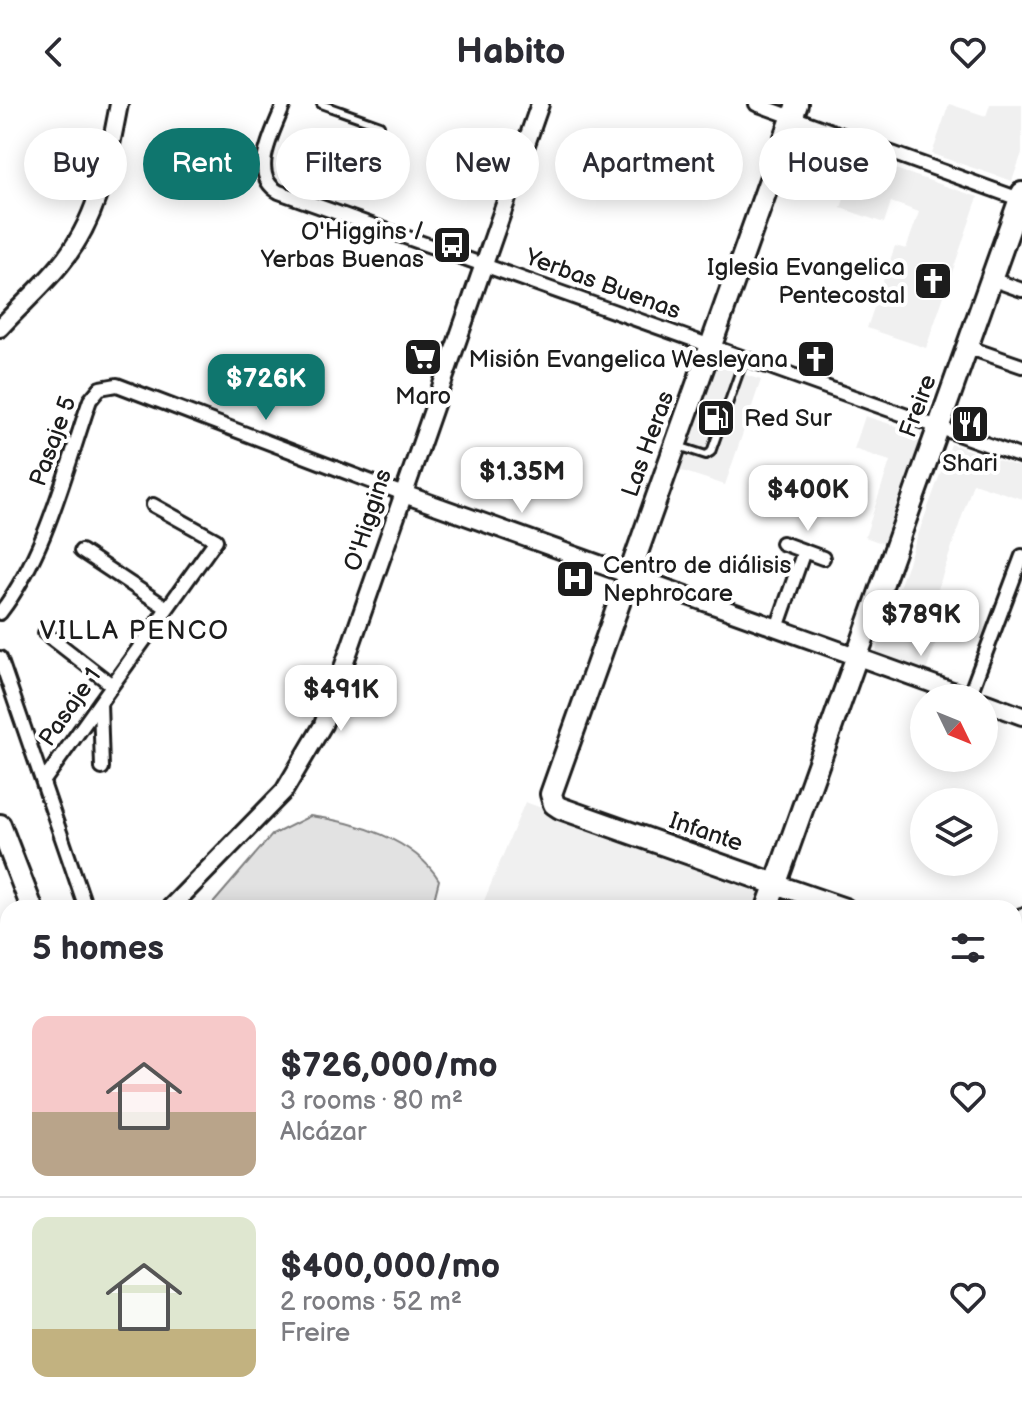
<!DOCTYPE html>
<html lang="en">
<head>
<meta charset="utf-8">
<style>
	:root { --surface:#fff; --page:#f7f7f7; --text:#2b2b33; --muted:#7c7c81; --line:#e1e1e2; --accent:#0f766e }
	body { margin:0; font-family:"Balsamiq Sans",sans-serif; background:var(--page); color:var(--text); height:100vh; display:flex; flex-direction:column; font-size:30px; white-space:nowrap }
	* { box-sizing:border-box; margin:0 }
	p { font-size:26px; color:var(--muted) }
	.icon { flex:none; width:44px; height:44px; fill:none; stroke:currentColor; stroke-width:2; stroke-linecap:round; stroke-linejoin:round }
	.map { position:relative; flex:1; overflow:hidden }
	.drawer { position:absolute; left:0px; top:796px; width:1022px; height:512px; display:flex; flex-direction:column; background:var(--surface); border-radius:24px 24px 0 0; box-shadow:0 4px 20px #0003 }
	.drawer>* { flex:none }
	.banner { position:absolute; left:24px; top:24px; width:974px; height:72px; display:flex; gap:16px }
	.needle { width:52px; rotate:133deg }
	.fabs { position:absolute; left:910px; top:580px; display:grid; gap:16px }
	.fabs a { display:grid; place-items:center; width:88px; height:88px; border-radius:50%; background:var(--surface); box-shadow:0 4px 20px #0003; font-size:40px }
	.price { position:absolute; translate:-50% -68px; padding:0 18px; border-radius:16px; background:#fff; color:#222; font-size:26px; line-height:52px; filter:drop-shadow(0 2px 4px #0008) }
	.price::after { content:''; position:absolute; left:50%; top:48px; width:24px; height:18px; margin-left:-12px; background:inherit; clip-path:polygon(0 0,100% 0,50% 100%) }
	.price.current { background:var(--accent); color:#fff }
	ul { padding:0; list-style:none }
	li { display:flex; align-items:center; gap:24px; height:200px; padding:0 32px }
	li+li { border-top:2px solid var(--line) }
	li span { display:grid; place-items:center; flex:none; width:224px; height:160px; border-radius:16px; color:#555 }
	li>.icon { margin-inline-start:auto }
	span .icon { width:96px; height:96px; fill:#fffc; stroke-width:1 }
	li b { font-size:34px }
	h2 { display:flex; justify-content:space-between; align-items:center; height:96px; padding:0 32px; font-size:34px }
	.tag { padding:0 28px; border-radius:36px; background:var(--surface); box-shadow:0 4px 20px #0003; font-size:28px; line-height:72px }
	.tag.current { background:var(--accent); color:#fff }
	header { display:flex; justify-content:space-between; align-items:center; height:104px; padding:0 32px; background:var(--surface); font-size:36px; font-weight:600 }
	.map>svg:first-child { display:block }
	.built { fill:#f0f0f0 }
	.green { fill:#e2e2e2; stroke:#7f7f7f; stroke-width:2 }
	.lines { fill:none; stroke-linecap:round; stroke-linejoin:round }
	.service-casing { stroke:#1c1c1c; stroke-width:12 }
	.minor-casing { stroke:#1c1c1c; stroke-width:18 }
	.tertiary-casing { stroke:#1c1c1c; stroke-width:22 }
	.secondary-casing { stroke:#1c1c1c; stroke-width:24 }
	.primary-casing { stroke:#1c1c1c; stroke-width:26 }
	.service { stroke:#fff; stroke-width:6 }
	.minor { stroke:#fff; stroke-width:12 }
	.tertiary { stroke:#fff; stroke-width:16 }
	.secondary { stroke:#fff; stroke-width:18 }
	.primary { stroke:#fff; stroke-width:20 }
	.labels { text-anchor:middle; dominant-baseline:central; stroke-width:8; stroke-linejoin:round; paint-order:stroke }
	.poi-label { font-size:24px; fill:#1c1c1c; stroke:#fff; text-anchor:end }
	.street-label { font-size:24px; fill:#1c1c1c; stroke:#fff }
	.neighbourhood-label { font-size:26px; letter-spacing:2px; fill:#1c1c1c; stroke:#fff }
</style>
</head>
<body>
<header><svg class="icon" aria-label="back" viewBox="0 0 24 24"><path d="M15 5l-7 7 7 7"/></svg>Habito<svg class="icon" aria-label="heart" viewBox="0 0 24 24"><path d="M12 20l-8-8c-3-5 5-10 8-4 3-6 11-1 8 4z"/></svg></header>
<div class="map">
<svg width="1022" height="1308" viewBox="0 0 1022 1308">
	<rect width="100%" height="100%" fill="#fff"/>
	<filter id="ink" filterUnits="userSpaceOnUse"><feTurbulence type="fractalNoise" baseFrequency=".0125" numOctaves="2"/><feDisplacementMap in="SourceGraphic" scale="16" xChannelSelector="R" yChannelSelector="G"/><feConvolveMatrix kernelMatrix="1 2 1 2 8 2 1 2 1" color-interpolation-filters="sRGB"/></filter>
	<g filter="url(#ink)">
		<path class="built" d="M949,0L986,12L990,0H1022V49L1012,77L932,50Z
			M815,38L978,93L926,244L867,224L895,142L906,145L919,108L891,98L884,119L841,104L849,79L806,64Z
			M712,260L761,276L725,381L676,365Z
			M865,312L924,331L887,441L865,433L890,357L854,345Z
			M951,340L1022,364V395L973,379L927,518L941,523L926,568L875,550Z
			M525,698L765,784L758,804H481Z
			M1014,988L1022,991V1029L1016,1043Z
			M459,1300H797L802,1308H461Z"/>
		<path class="green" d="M310,712C356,718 414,735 439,776L432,804H209L272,731Z
			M8,976V1300H193L196,1308H0V980Z
			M235,1300H429L439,1308H237Z"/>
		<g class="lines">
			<g class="service-casing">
				<path id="service" d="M321,0L380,21
					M678,342L706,351L711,348L744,255"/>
			</g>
			<g class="minor-casing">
				<path id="minor" d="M284,0C275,25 247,71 279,88L1022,353
					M756,0L1022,96
					M991,175L1022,186
					M967,243L1022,262
					M782,439L823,454
					M81,447L167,504
					M0,509C47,448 65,367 90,296L100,284L117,281L401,389
					M777,524L804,447
					M45,529L112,581
					M0,554L86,804
					M969,593L1022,452
					M100,598L102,664
					M43,678L216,436L153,401
					M0,852L1,855"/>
			</g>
			<g class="tertiary-casing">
				<path id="tertiary" d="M0,224C19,203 41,184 60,161C99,115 108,57 119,0
					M401,389L972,594
					M984,598L1022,612
					M170,804L284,687L323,621L540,0
					M0,963L8,956
					M1014,1125L1022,1128"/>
			</g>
			<g class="secondary-casing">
				<path id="secondary" d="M775,780L845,804
					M1014,837L1022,814
					M1014,863L1022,866
					M854,1308V1300"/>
			</g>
			<g class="primary-casing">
				<path id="primary" d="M0,721L32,804
					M775,780L560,704L554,700L551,690L797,0
					M767,804L1022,89
					M212,1300L214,1308
					M809,1300L814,1308"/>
			</g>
			<use href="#service" class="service"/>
			<use href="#minor" class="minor"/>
			<use href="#tertiary" class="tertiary"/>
			<use href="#secondary" class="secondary"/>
			<use href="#primary" class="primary"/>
		</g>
	</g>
	<defs>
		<g id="bus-square" transform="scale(2)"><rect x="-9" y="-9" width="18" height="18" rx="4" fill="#1c1c1c" stroke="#fff"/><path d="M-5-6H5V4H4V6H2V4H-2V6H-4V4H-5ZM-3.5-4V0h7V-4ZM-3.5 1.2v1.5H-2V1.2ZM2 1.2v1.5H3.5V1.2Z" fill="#fff"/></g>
		<g id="church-square" transform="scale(2)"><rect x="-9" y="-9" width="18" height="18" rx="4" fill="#1c1c1c" stroke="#fff"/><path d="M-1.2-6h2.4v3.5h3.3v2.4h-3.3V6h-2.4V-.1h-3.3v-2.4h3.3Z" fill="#fff"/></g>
		<g id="supermarket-square" transform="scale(2)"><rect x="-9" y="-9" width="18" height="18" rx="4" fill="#1c1c1c" stroke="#fff"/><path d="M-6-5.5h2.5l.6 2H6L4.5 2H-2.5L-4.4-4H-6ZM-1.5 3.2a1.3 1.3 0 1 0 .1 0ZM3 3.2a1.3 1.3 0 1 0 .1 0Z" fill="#fff"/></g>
		<g id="fuel-square" transform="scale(2)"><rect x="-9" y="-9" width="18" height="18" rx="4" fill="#1c1c1c" stroke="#fff"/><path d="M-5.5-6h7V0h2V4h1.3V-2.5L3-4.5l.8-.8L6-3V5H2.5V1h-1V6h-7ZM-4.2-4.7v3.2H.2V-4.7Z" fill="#fff"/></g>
		<g id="restaurant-square" transform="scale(2)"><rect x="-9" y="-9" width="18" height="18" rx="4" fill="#1c1c1c" stroke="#fff"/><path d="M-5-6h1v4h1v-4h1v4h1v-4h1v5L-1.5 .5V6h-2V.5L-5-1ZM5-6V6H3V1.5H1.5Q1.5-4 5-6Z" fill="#fff"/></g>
		<g id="hospital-square" transform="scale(2)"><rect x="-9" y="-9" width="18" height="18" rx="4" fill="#1c1c1c" stroke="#fff"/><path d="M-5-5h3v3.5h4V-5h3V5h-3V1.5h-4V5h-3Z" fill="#fff"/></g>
	</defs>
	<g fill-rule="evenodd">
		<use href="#bus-square" x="452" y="141"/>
		<use href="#church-square" x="933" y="177"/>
		<use href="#supermarket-square" x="423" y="253"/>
		<use href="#church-square" x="816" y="255"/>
		<use href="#fuel-square" x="716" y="314"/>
		<use href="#restaurant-square" x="970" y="320"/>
		<use href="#hospital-square" x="575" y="475"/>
	</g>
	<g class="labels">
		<g class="poi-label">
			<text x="424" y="127">O'Higgins /<tspan x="424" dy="28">Yerbas Buenas</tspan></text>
			<text x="905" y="163">Iglesia Evangelica<tspan x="905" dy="28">Pentecostal</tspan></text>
			<text x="788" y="255">Misión Evangelica Wesleyana</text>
			<text x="423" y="292" text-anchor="middle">Maro</text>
			<text x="744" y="314" text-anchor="start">Red Sur</text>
			<text x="970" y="359" text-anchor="middle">Shari</text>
			<text x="603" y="461" text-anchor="start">Centro de diálisis<tspan x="603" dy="28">Nephrocare</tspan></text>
		</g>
		<g class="street-label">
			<text transform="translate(603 180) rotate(20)">Yerbas Buenas</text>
			<text transform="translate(918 302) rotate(-70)">Freire</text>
			<text transform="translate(53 337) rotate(-70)">Pasaje 5</text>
			<text transform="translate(648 340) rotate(-70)">Las Heras</text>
			<text transform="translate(368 416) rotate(-72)">O'Higgins</text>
			<text transform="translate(70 603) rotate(-55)">Pasaje 1</text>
			<text transform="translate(706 728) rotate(19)">Infante</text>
		</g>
		<g class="neighbourhood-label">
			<text x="135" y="527">VILLA PENCO</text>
		</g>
	</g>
</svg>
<div class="fabs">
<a><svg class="needle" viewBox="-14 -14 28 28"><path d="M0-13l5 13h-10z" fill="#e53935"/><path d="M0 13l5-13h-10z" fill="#7c7c81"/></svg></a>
<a><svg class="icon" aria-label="layers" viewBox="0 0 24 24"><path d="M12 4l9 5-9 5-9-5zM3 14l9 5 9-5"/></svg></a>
</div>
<b class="price current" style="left:266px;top:318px">$726K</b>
<b class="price" style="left:522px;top:411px">$1.35M</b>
<b class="price" style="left:808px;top:429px">$400K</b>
<b class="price" style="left:921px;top:554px">$789K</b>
<b class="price" style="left:341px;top:629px">$491K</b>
<div class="banner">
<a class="tag">Buy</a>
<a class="tag current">Rent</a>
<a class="tag">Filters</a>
<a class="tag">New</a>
<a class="tag">Apartment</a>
<a class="tag">House</a>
</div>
<section class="drawer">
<h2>5 homes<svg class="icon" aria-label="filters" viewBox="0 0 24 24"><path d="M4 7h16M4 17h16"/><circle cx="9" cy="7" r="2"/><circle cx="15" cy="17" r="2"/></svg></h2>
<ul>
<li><span style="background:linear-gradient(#f6c9c9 60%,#b9a48a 0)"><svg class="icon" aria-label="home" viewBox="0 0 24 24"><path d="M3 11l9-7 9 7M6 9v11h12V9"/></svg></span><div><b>$726,000/mo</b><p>3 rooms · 80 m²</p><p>Alcázar</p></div><svg class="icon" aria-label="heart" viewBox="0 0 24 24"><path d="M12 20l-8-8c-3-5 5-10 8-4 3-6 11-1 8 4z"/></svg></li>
<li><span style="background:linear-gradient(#dfe7d0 70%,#c2b280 0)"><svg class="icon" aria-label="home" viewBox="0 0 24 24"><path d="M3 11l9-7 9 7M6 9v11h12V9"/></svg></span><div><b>$400,000/mo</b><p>2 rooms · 52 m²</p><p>Freire</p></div><svg class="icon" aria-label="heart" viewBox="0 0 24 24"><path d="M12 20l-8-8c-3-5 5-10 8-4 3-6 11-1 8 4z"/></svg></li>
</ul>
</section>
</div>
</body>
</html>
